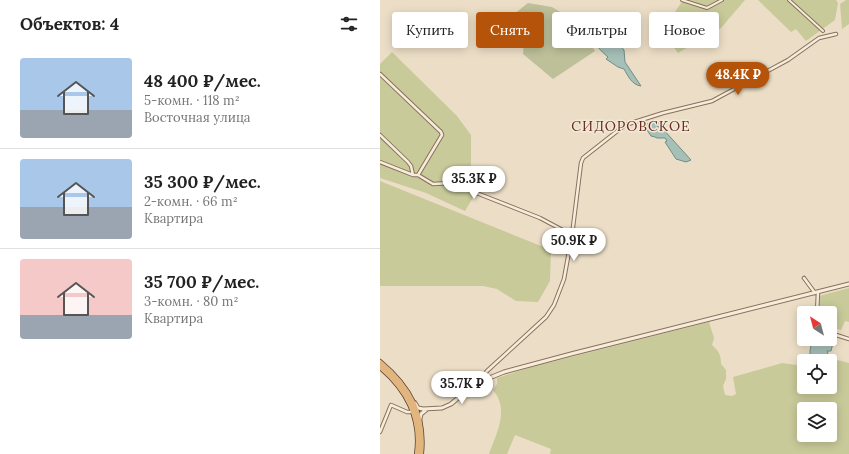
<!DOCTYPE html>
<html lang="ru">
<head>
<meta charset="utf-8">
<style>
	:root { --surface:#fff; --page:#f2f2f2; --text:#222; --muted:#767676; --line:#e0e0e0; --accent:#b45309 }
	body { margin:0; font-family:Lora,serif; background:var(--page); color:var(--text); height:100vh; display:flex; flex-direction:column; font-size:15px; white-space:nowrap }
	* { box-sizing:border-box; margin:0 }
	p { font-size:13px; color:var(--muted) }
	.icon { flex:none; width:22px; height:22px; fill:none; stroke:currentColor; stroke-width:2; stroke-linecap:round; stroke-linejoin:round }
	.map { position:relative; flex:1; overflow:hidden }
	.drawer { display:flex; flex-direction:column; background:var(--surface); width:380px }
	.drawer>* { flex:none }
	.hud { position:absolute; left:12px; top:12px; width:380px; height:36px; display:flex; gap:8px }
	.needle { width:26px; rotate:324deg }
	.fabs { position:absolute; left:417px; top:306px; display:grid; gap:8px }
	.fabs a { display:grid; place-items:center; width:40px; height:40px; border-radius:4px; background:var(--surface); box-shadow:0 2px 10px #0003; font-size:20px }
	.price { position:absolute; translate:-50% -34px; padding:0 9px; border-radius:14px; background:#fff; color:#222; font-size:13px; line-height:26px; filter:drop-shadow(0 1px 2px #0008) }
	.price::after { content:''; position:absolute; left:50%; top:24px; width:12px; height:9px; margin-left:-6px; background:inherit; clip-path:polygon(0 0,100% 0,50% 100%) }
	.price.on { background:var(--accent); color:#fff }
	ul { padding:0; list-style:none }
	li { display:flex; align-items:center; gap:12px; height:100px; padding:0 20px }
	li+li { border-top:1px solid var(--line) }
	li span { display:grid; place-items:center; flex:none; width:112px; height:80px; border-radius:4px; color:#555 }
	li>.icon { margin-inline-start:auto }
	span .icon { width:48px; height:48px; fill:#fffc; stroke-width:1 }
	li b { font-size:17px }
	h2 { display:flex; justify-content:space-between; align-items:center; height:48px; padding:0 20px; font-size:17px }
	.chip { padding:0 14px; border-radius:4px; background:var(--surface); box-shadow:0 2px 10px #0003; font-size:14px; line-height:36px }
	.chip.on { background:var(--accent); color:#fff }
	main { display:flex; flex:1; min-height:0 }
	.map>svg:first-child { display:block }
	.green { fill:#c8ca9a; fill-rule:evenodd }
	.cemetery { fill:#bdc099 }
	.water { fill:#a7c0b7; stroke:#6e8e84 }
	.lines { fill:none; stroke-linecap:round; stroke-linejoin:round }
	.pedestrian-casing { stroke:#87705d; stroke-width:4 }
	.minor-casing { stroke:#87705d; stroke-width:4.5 }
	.tertiary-casing { stroke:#87705d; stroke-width:5 }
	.trunk-casing { stroke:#553f31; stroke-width:6 }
	.pedestrian { stroke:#f7ecd9; stroke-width:2 }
	.minor { stroke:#f7ecd9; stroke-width:2.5 }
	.tertiary { stroke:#f7ecd9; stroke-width:3 }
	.trunk { stroke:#e2b47e; stroke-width:4.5 }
	.labels { text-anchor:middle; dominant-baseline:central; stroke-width:3; stroke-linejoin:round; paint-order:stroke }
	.quarter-label { font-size:14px; letter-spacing:1px; fill:#632a21; stroke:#f4e9d6 }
</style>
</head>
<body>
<main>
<section class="drawer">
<h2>Объектов: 4<svg class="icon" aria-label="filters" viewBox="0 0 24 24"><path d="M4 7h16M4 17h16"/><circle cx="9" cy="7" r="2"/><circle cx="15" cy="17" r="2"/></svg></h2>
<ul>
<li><span style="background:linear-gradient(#a9c7e8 65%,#9aa5b1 0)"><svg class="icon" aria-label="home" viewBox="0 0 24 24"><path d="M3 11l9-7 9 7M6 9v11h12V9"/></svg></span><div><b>48 400 ₽/мес.</b><p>5-комн. · 118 m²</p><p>Восточная улица</p></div></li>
<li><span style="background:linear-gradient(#a9c7e8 60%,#9aa5b1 0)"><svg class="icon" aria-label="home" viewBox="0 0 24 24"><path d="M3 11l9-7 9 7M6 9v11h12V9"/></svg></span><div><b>35 300 ₽/мес.</b><p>2-комн. · 66 m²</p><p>Квартира</p></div></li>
<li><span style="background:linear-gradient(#f6c9c9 70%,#9aa5b1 0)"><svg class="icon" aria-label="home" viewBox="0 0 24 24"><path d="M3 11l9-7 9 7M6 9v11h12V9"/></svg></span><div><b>35 700 ₽/мес.</b><p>3-комн. · 80 m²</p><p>Квартира</p></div></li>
</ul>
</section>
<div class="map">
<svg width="469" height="454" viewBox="0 0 469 454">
	<rect width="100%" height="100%" fill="#ecdec6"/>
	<path class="green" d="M303,0H365L341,28L298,53L282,31Z
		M378,0H456L458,3L455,20L426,41L416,29L411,32Z
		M466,0H469V24L462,29L460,4Z
		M12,52L77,116L91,135V168L106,176L85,211L46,193L0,178V64Z
		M0,181L171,250L170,281L158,302L136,301L117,289L103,286H0Z
		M469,288V322L465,321L461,330L450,327V313H438L439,296Z
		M329,322L334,338L332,345C339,351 341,355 341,364L346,370V379L343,386L345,395L352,396L356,394L353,377L402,363L424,366V387H450V361H447L449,358L469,363V454H170L171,449L135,435L127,454H109C116,434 130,410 113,390L117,384V378L148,368ZM424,409H450V435H424Z"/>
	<path class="cemetery" d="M148,3L172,7L196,22L215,51L173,79L143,54L145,30L133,15Z"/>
	<path class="water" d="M235,21L242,24V29L243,32L242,40H238L237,42L244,50L245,62L261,86C252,85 248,76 244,69L238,67L226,59L228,57C220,50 215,46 214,35C222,30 227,25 235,21Z
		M273,120L279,122L277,126L283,129L311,160L306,162L296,159L285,142L287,141L285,138H277L275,137L271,136L265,127L268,123Z
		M450,334L455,335L451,351H447L448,353L445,361H430V351L432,339H450Z"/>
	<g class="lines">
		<g class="pedestrian-casing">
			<path id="pedestrian" d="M302,0L327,8L342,0
				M409,0L443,31"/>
		</g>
		<g class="minor-casing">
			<path id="minor" d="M0,74L61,132L62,135L38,175
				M0,135L28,162L31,166L33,175
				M0,162L33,175H38L53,184L71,183L160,218L192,235
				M424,278L435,293
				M437,313L438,292
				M450,333L469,339
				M102,381L103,377L107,371L166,317L174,305L184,279L192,235L201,163L203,158L245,125L283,113L332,101L408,60L439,38L456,34
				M0,432L11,405L27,412H33"/>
		</g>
		<g class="tertiary-casing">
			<path id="tertiary" d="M35,403L38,408L43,409L62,408L71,404L90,388L102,381L124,372L191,354L469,284
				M40,419L41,414L46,410"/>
		</g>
		<g class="trunk-casing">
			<path id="trunk" d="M0,362C30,387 45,415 41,454
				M0,367C27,389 42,419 37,454"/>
		</g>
		<use href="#pedestrian" class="pedestrian"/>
		<use href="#minor" class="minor"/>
		<use href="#tertiary" class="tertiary"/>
		<use href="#trunk" class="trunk"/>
	</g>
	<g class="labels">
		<g class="quarter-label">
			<text x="251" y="126">СИДОРОВСКОЕ</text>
		</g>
	</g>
</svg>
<div class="fabs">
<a><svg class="needle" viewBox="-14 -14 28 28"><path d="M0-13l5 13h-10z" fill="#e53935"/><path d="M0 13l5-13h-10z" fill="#767676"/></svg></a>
<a><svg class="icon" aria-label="locate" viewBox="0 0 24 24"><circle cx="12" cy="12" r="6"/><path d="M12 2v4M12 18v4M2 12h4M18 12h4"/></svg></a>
<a><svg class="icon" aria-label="layers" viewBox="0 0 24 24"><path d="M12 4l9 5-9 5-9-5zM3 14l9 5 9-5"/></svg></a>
</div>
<b class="price on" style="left:358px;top:96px">48.4K ₽</b>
<b class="price" style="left:94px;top:200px">35.3K ₽</b>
<b class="price" style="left:194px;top:262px">50.9K ₽</b>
<b class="price" style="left:82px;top:405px">35.7K ₽</b>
<div class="hud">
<a class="chip">Купить</a>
<a class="chip on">Снять</a>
<a class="chip">Фильтры</a>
<a class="chip">Новое</a>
</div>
</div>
</main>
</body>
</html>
